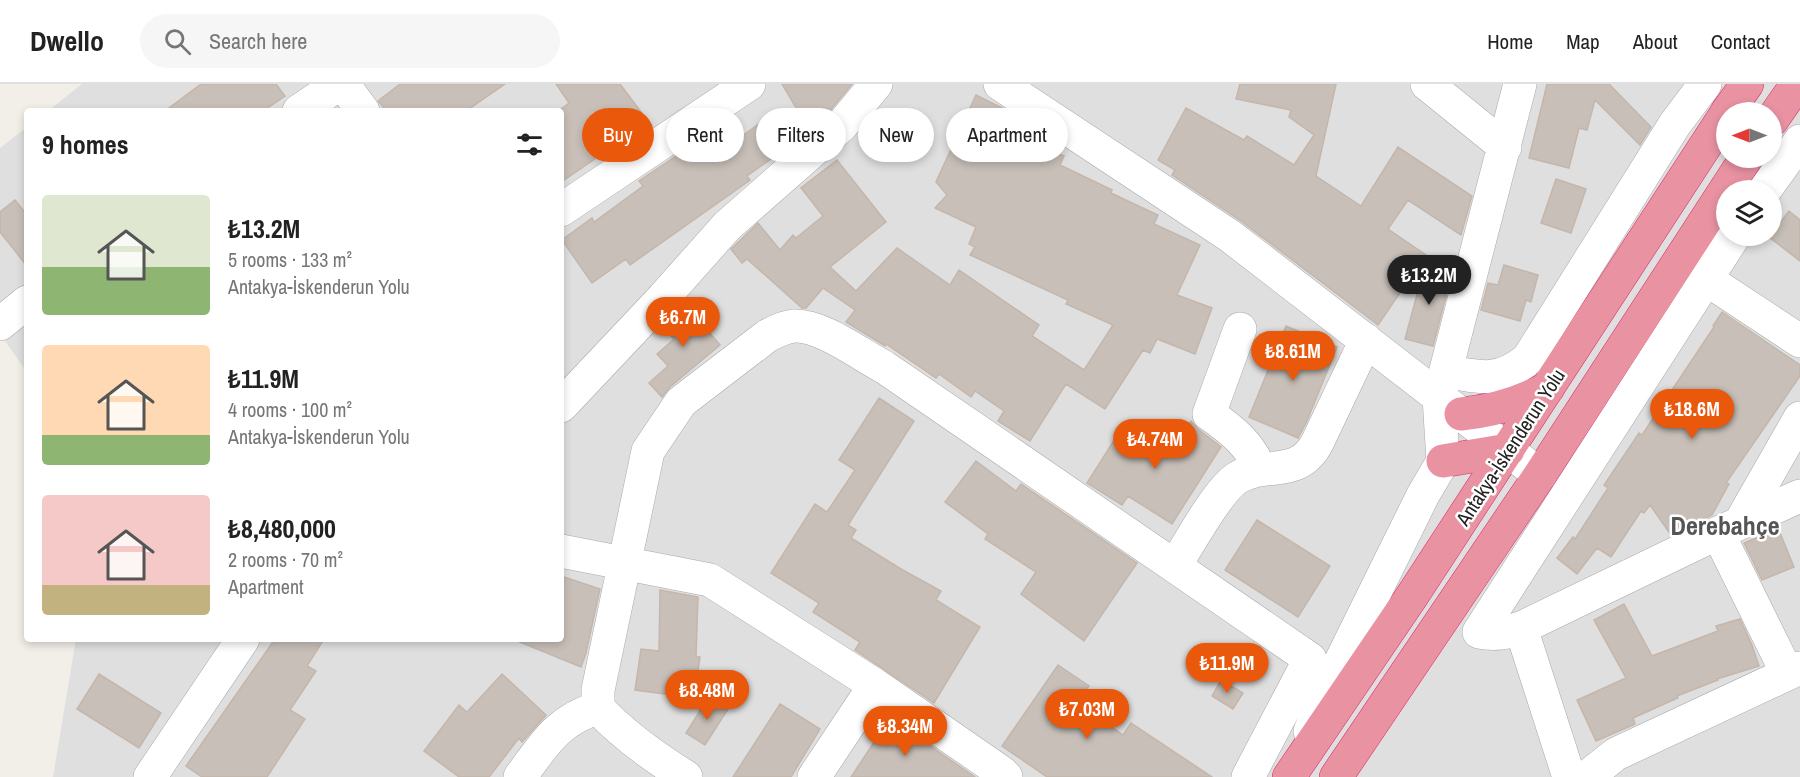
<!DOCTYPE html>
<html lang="en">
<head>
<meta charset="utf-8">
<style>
	:root { --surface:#fff; --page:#f6f6f6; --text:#222; --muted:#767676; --line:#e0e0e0; --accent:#ea580c }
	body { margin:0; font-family:"Archivo Narrow",sans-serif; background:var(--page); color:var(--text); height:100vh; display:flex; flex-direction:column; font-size:22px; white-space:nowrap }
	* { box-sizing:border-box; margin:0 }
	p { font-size:20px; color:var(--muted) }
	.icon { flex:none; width:33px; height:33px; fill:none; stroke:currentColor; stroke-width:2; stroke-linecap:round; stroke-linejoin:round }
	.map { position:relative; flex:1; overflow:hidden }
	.panel { position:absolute; left:24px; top:24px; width:540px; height:534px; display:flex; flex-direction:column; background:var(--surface); border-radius:6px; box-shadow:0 3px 9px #0003 }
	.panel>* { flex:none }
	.banner { position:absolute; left:582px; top:24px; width:570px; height:54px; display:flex; gap:12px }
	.needle { width:39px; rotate:270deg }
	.tools { position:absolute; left:1716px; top:18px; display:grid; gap:12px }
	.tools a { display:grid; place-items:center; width:66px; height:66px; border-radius:50%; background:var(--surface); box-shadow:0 3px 9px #0003; font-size:30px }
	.price { position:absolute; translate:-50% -51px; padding:0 14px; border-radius:21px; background:var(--accent); color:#fff; font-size:20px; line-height:39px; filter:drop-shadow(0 2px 3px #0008) }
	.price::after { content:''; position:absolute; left:50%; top:36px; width:18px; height:14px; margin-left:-9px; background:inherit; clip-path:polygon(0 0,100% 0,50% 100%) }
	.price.selected { background:#222; color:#fff }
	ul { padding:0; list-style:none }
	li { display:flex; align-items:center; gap:18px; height:150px; padding:0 18px }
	li span { display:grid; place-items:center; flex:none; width:168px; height:120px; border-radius:6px; color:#555 }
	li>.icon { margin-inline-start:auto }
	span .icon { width:72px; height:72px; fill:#fffc; stroke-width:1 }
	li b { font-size:26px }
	h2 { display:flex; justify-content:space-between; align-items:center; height:72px; padding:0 18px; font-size:26px }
	.chip { padding:0 21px; border-radius:27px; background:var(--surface); box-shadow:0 3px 9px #0003; font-size:21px; line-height:54px }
	.chip.selected { background:var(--accent); color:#fff }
	header { display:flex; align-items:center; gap:36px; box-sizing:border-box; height:84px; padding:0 30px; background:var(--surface); border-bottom:2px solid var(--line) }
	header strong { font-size:28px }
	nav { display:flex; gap:33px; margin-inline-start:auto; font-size:21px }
	.search { width:420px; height:54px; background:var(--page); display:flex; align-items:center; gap:15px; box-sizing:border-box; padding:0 21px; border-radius:33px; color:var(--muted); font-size:22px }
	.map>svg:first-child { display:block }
	.residential { fill:#e0dfdf; fill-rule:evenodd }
	.building { fill:#c7bfb8; stroke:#c4b6ab; stroke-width:1.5 }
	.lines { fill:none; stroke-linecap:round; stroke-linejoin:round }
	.minor-casing { stroke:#a9a9a9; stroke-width:34 }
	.highway-casing { stroke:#dc2a67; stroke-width:34 }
	.minor { stroke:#fff; stroke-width:33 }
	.highway { stroke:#e892a2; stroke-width:33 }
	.labels { text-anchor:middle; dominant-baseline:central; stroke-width:5; stroke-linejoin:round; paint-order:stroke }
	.street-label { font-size:20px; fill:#222; stroke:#fff }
	.district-label { font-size:26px; font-weight:bold; fill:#555; stroke:#fff }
</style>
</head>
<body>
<header>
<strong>Dwello</strong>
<div class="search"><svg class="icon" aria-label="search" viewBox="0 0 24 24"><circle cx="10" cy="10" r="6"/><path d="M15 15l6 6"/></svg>Search here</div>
<nav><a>Home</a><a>Map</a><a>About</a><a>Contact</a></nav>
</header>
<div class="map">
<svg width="1800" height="693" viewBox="0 0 1800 693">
	<rect width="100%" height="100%" fill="#f2efe9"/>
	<path class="residential" d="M82,0H1800V693H53L76,555H561V27H48ZM1726,28H1772V74H1726ZM1726,106H1772V152H1726Z
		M27,43V288L0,250V64Z"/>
	<path class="building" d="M201,0H276L285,12L263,27H165Z
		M400,0H505L466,27H387L378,17Z
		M556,0H620L651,41L620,64L617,60L561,98V25L569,19Z
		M782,0H852L829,28L815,40L795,22Z
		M1240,0H1336L1316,92L1361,122L1398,63L1472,112L1461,151L1408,116L1388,145L1426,171L1378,241L1241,137L1172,91L1175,86L1158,76L1186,24L1244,56L1247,52L1294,81L1314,51L1289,33L1291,26L1236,15Z
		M1547,0H1609L1651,43L1640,61L1595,16L1587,46L1579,44L1569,84L1529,74Z
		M976,11L1002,24L1019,35L1013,49L1064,72L1060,81L1112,106L1111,109L1158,131L1154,140L1200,161L1177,211L1212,224L1195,270L1157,255L1150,269L1143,266L1105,325L1066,300L1030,357L998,337L1004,327L975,307L971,313L939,290L936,294L886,260L885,262L846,238L855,226L823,204L806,224H802L747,175L742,179L731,165L758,139L780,166L793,151L796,154L823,132L801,104L837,76L886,138L830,183L856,207L897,164L950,201L959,186L1039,241L1032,252L1084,286L1113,241L1066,220L1068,216L970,171L975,163L969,160L976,143L935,124L947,111L936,98Z
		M771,31L792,60L747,92L750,96L630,181L626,175L592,199L562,156L592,134L594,138L643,102L639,97L715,46L727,63Z
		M1556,95L1586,105L1571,149L1541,139Z
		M15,116L27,131V182L0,148V128Z
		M1789,127L1800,136V177L1769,153Z
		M1425,181L1452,189L1433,262L1405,255Z
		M1504,181L1538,191L1531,218L1526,216L1520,237L1481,226L1488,199L1498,201Z
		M684,219L720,261L670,303L662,313L649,299L668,282L657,270L674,255L662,242Z
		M1722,228L1800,281V292L1726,399L1729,400L1712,431L1671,451L1650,421L1644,429L1641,427L1611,473L1597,464L1577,490L1557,474L1573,453L1575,455L1608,404L1604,401L1639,349L1642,351L1714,243L1713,242Z
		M1286,242L1337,263L1307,337L1298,354L1249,333Z
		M879,314L914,337L848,441L856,446L851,454L901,485L941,507L936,516L980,543L934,619L855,566L860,558L813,528L819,519L771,489L815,420L827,428L855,386L839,376Z
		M1191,337L1198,345L1221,363L1172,440L1128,412L1122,421L1087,399L1125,339L1171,368Z
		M976,377L1016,407L1021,400L1137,479L1084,557L1021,510L1036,488L985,455L988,450L945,418Z
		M1257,436L1330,482L1298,533L1225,486Z
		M1778,444L1794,483L1762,496L1744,459Z
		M561,492L600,505L586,569L581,583L515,556L561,555Z
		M660,506L698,513L696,573H700L694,614L635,606L641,565L659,567Z
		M1624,520L1652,572L1718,547L1716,542L1740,535L1752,561L1759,582L1717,595L1718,596L1677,612L1678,614L1633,634L1635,640L1596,657L1577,616L1626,594L1594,536Z
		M275,555H324L307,582L316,587L290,626L305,635L267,693H202L186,682Z
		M1058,581L1089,602L1077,618L1123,651L1131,639L1212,693H1047L1002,662Z
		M99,590L161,629L139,664L77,625Z
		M502,590L546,631L522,658L519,654L489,693H459L424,667L459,621L467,628Z
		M1221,596L1243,609L1233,625L1212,612Z
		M709,612L728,625L705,661L686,649Z
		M780,620L820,645L791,693H733Z
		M890,634L975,693H851Z"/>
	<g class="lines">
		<g class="minor-casing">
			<path id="minor" d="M343,0L363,27
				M1000,0L1230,152L1540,391
				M1427,0L1505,63
				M299,27L339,0
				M1765,106L1800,57
				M561,126L749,0
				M1734,152L1479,548C1495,551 1506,549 1521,544L1718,449L1800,412
				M1706,195L1800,257
				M0,240L27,218
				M1240,245L1209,330C1232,346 1250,360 1260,386
				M1446,287C1480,294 1499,299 1528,275L1675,40L1705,0
				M561,322L663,214L727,142L842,41L876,0
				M1740,439L1800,334
				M1718,449L1787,589
				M561,467L710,496L875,601L1001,688L1006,693
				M1175,482C1188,461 1218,406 1237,394C1266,376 1299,396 1318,357L1366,256
				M1521,544L1569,693
				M1310,647L1338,583L1423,411L1443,377L1439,313L1520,0
				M150,693L243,555
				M520,693C544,661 557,636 598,624
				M686,693C654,673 624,652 598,624V606L648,367L681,318L767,252C776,247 784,243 794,242C820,240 861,271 884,283L1310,575L1248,693
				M814,693L875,601
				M1587,693L1616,670L1800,584"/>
		</g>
		<g class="highway-casing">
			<path id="highway" d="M1727,28L1747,0
				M1772,36L1797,0
				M1461,330C1493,327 1520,319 1548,304
				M1443,377L1508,366
				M1289,693L1412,512L1726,30
				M1336,693L1540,391L1746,74"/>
		</g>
		<use href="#minor" class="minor"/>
		<use href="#highway" class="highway"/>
	</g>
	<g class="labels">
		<g class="street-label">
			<text transform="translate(1510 363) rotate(-57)">Antakya-İskenderun Yolu</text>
		</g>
		<g class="district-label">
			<text x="1725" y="441">Derebahçe</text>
		</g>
	</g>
</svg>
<div class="tools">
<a><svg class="needle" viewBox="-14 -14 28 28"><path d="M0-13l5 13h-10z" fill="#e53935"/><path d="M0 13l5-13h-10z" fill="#767676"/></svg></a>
<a><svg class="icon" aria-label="layers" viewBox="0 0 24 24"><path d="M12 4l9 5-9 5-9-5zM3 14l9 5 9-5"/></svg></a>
</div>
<b class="price selected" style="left:1429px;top:222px">₺13.2M</b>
<b class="price" style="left:683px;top:264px">₺6.7M</b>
<b class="price" style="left:1293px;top:298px">₺8.61M</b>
<b class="price" style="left:1692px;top:356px">₺18.6M</b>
<b class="price" style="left:1155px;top:386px">₺4.74M</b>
<b class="price" style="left:1227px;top:610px">₺11.9M</b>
<b class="price" style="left:707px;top:637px">₺8.48M</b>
<b class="price" style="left:1087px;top:656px">₺7.03M</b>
<b class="price" style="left:905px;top:673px">₺8.34M</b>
<div class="banner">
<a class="chip selected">Buy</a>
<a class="chip">Rent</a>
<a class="chip">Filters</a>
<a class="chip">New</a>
<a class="chip">Apartment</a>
</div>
<section class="panel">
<h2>9 homes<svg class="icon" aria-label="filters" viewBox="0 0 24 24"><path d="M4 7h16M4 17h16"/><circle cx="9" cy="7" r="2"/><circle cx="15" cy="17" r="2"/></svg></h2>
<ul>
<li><span style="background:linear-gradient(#dfe7d0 60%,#8fb573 0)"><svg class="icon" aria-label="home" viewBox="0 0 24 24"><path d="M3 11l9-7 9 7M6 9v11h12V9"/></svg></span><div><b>₺13.2M</b><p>5 rooms · 133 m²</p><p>Antakya-İskenderun Yolu</p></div></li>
<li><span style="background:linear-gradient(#ffd9b3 75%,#8fb573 0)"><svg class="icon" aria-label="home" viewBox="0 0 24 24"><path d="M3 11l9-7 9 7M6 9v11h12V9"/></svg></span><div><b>₺11.9M</b><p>4 rooms · 100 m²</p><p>Antakya-İskenderun Yolu</p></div></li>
<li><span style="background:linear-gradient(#f6c9c9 75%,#c2b280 0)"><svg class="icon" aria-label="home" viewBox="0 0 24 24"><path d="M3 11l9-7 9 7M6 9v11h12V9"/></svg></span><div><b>₺8,480,000</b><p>2 rooms · 70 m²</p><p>Apartment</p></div></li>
</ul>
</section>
</div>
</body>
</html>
